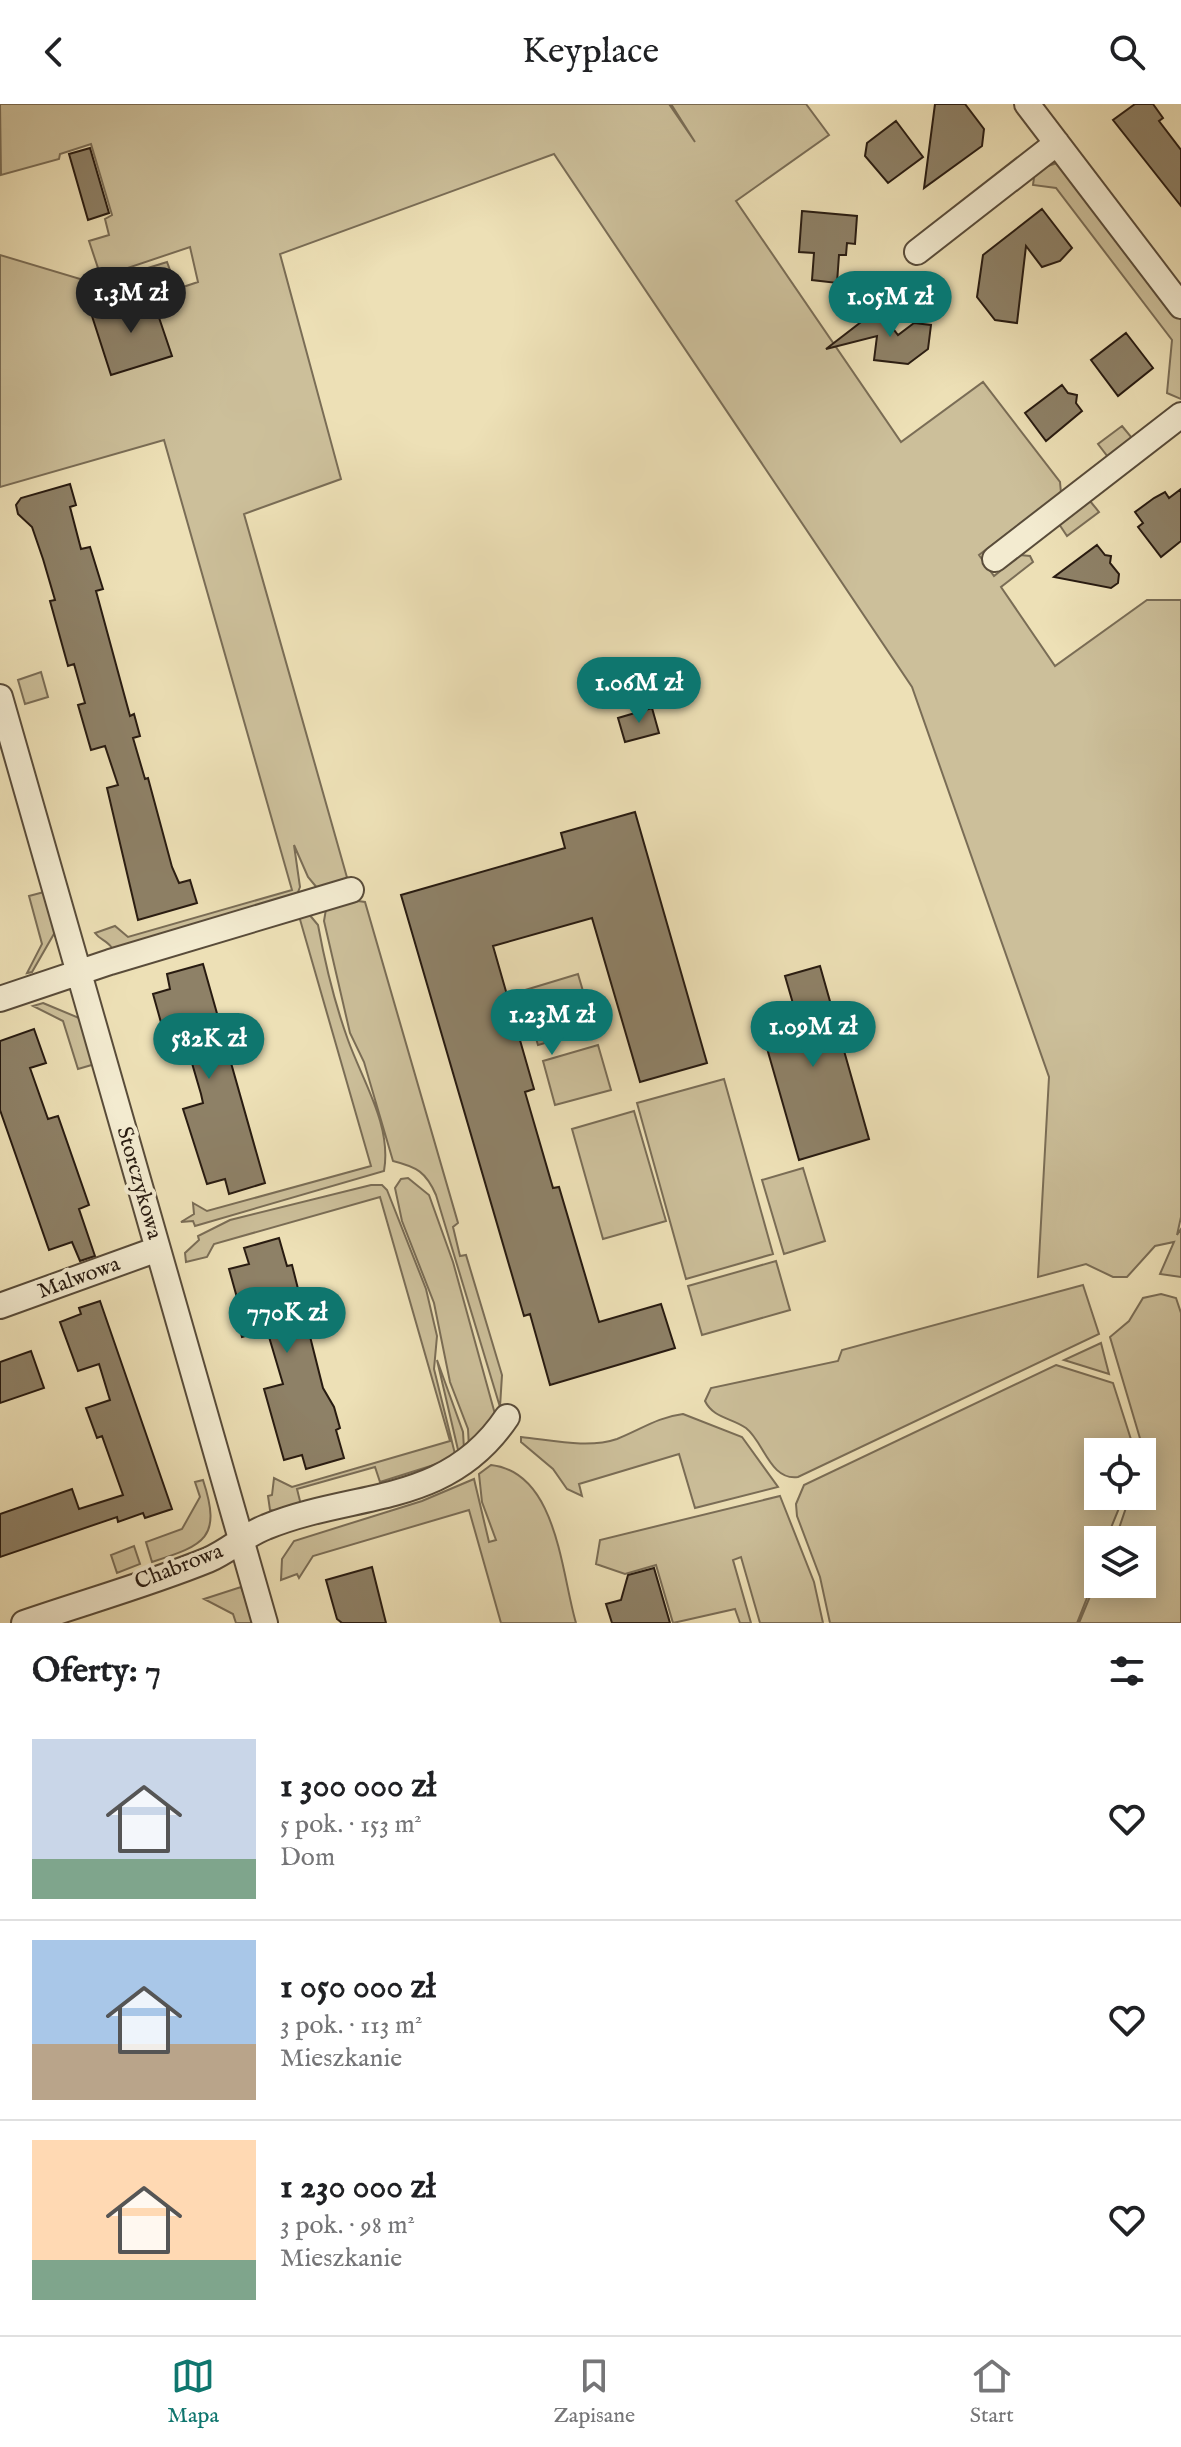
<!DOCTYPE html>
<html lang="pl">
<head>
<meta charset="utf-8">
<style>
	:root { --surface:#fff; --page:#f6f6f6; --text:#202124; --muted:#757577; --line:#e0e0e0; --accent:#0f766e }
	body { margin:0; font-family:"IM FELL English",serif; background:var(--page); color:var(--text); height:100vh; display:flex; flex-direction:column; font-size:30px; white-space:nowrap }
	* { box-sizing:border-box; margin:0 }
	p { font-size:26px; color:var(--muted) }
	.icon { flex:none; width:44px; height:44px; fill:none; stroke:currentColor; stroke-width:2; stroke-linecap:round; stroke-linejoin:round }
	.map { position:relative; height:1519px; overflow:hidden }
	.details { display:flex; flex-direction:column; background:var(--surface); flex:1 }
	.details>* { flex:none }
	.controls { position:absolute; left:1084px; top:1334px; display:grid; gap:16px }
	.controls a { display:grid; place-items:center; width:72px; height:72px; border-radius:0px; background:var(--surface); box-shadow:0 4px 20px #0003; font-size:40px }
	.price { position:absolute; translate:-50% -68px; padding:0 18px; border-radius:28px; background:var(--accent); color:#fff; font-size:26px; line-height:52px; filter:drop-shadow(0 2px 4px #0008) }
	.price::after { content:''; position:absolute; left:50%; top:48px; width:24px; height:18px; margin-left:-12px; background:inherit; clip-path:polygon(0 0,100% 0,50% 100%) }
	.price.selected { background:#222; color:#fff }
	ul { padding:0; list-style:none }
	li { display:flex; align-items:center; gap:24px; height:200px; padding:0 32px }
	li+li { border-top:2px solid var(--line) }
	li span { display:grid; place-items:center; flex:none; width:224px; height:160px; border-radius:0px; color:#555 }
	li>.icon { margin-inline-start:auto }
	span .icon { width:96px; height:96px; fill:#fffc; stroke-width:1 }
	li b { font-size:34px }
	h2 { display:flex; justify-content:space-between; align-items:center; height:96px; padding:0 32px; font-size:34px }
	header { display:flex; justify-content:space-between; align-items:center; height:104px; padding:0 32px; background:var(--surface); font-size:36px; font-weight:600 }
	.dock { display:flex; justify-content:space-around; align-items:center; height:112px; border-top:2px solid var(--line); background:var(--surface); font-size:22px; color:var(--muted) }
	.dock a { display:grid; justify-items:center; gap:4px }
	.dock .selected { color:var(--accent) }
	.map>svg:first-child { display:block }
	.green { fill:#ccbf9a; stroke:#7a6d56; stroke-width:2 }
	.building { fill:#8e8167; stroke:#281b11; stroke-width:2 }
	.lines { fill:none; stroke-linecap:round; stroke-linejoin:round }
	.street-casing { stroke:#594c3a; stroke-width:28 }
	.street { stroke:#f3ebd0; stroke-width:24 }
	.labels { text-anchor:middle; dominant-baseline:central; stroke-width:8; stroke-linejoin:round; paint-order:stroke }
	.street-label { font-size:22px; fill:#281b11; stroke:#f3ebd0 }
</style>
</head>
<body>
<header><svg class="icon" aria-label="back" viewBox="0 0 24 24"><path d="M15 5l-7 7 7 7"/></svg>Keyplace<svg class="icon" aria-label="search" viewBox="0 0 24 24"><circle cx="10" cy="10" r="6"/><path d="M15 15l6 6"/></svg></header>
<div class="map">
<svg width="1181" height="1519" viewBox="0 0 1181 1519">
	<rect width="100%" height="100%" fill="#ede0b6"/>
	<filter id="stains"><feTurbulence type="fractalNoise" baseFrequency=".0025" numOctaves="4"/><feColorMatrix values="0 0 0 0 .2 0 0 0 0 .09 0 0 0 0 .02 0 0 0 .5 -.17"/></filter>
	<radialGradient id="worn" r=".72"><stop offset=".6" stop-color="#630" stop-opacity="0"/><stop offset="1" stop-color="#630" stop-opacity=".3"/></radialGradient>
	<path class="green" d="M0,0H669L695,38L671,0H806L829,31L736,97L901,338L983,278L1060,378L1061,389L979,451L994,472L1020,451L1030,452L1033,458L1001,483L1055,562L1147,496H1181V1113L1177,1131L1181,1125V1173L1160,1170L1174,1138L1155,1142L1127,1173H1113L1086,1160L1038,1173L1049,973L912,583L554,50L280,150L341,375L244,410L348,777L318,785L308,773L294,741L300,783L296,793L123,843L112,844C107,836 100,836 95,829L115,822L128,833L292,786L164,336L0,383V151L97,180L104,205L110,203L103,178L167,158L177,185L198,178L190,143L101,173L89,137L109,131L105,115L112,111L91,40L60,50L59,55L1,71Z
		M1057,59L1181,216V295L1167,289L1172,236L1056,84L1033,81L1035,66Z
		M1122,322L1132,334L1108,353L1098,340Z
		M1090,397L1099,408L1067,432L1059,420Z
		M41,568L48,593L25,600L18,576Z
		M44,788L55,828L32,868L27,869L42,840L29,792Z
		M358,797L365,798L458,1119L453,1123L460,1152L466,1151L502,1271L500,1303L436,1091C426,1068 417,1063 393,1057L364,958L350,929L324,817L326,805Z
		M308,809L318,821C325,859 335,900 348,936C363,978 392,1022 384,1067L195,1122L193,1117L181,1118L194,1110L193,1099L207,1107L371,1062L299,812Z
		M578,870L594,925L538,941L522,887Z
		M43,899L79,914L95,960L78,965L63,917L33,902Z
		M598,941L611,986L555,1001L543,957Z
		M724,975L773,1150L686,1175L637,999Z
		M634,1007L666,1117L603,1135L572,1025Z
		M803,1064L825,1137L784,1150L762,1076Z
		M408,1074L429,1091L453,1158L495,1310L469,1344L468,1325L450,1278L434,1199L402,1117L395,1084L401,1075Z
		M371,1081H382L387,1086L426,1185L437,1232L434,1265L456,1354L380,1378L375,1363L297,1385L301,1401L278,1408L270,1406L268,1392L272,1391L274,1374L292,1383L450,1337L380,1093L214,1140L207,1153L186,1158L185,1149L199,1136L198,1132L230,1116Z
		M776,1157L790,1206L702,1231L688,1182Z
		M1083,1181L1099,1230L798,1373C770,1377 764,1338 746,1324C732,1314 713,1314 705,1297L711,1284L838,1257L842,1246Z
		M1161,1190L1176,1194L1181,1209V1519H1079L1098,1473V1480H1142V1436H1115L1130,1392H1142V1355L1147,1358L1110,1233L1129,1217L1143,1194Z
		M1101,1239L1109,1270L1064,1256Z
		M437,1256L463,1328L464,1345L459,1350Z
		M1056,1261L1113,1279L1135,1348H1098V1392H1124L1106,1436H1098V1466L1077,1519H830L820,1473L797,1412L796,1400L804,1381Z
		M683,1310L742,1333L778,1383L695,1404L679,1350L579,1380L582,1392L567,1385L553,1365L521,1338V1333C551,1336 588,1345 617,1335C640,1326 658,1313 683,1310Z
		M491,1361C557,1368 561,1468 576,1519H501L469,1406L313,1452L299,1474L297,1470L281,1476L282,1455L294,1437L422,1397L474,1375L489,1438L496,1436L482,1398L479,1370Z
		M203,1376C222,1434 205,1441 152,1458L146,1438L182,1425L200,1393L195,1378Z
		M780,1392L814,1478L823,1519H760L741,1453L733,1456L751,1519H740L735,1505L673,1519L656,1461L625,1470L596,1460L600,1436Z
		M134,1442L140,1460L117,1469L111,1451Z
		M241,1483L254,1519H236L233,1510L204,1495Z"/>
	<path class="building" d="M935,0H965L984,25L982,42L924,84Z
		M1135,0H1153L1163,14L1159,17L1181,46V102L1113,16Z
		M896,17L923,53L888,79L865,52L867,39Z
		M90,44L109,109L88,116L69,50Z
		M1042,105L1072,144L1060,157L1042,163L1026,142L1017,219L995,216L977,193L983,151Z
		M802,107L857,112L855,140L847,139L846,151H839L837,179L812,176L814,149L799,148Z
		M151,190L172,252L111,271L91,209Z
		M878,205L898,231L914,219L931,221L928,245L908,260L874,256L877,232L826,245Z
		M1126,229L1153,264L1118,292L1091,256Z
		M1062,281L1068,289L1077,291L1076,299L1082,307L1046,337L1025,309Z
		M70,380L76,401L70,403L81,445L90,443L103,485L96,487L130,612L134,610L140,632L133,634L145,675L148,674L172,763L179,779L190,776L197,799L138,816L107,684L118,681L105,642L91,646L78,601L85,599L74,560L68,562L50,497L55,496L43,455L32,423L18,410L16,401L21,394Z
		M1181,385V437L1161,453L1138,423L1143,419L1135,408L1154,394L1165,388L1169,394Z
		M1097,441L1105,451L1111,452L1110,459L1119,470L1118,479L1111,484L1054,473Z
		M652,604L659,629L625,638L618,614Z
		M635,708L707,959L640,978L592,814L493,842L534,985L525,988L553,1084L559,1083L599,1218L661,1200L675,1244L550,1281L530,1210L524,1212L401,791L565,744L561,729Z
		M203,860L265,1079L229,1090L225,1075L207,1080L183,1005L203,999L201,990L189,949L171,954L153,890L170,885L167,870Z
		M820,862L869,1035L799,1056L758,913L794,903L785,872Z
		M34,925L46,959L30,964L48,1015L58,1012L89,1101L79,1105L95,1152L80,1157L72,1138L49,1146L0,1006V937Z
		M279,1134L287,1162L292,1161L323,1284L334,1303L340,1324L336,1326L344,1354L306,1365L302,1351L284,1356L264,1285L283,1280L272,1243L267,1226L242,1233L235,1209L241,1208L229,1165L249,1160L244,1144Z
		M100,1197L172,1405L145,1414L143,1409L118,1418L117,1413L0,1453V1410L72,1385L79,1405L123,1391L102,1332L97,1334L86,1304L110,1296L99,1260L78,1267L60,1218L81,1210L79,1204Z
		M31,1247L44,1284L0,1299V1258Z
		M372,1463L386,1519H342L337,1515L326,1476Z
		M654,1464L670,1519H612L606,1500L621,1496L628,1471Z"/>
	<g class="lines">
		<g class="street-casing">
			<path id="street" d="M1027,0L1181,202
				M917,148L1057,39
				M995,455L1181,311
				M0,593L265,1519
				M0,895L110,858L351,786
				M0,1202L158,1145
				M24,1519C85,1498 149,1480 208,1456C229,1447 245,1431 266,1423C354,1387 447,1403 507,1313"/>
		</g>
		<use href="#street" class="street"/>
	</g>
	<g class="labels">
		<g class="street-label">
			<text transform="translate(139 1079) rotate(74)">Storczykowa</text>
			<text transform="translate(79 1174) rotate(-20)">Malwowa</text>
			<text transform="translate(179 1463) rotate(-21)">Chabrowa</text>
		</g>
	</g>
	<rect width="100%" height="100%" filter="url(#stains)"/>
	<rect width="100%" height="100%" fill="url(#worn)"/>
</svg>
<div class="controls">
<a><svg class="icon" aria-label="locate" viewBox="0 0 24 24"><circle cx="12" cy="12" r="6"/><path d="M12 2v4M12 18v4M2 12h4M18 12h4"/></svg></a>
<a><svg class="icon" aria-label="layers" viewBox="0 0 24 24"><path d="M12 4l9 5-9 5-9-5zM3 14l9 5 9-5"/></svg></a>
</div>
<b class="price selected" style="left:131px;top:231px">1.3M zł</b>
<b class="price" style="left:890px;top:235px">1.05M zł</b>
<b class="price" style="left:639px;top:621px">1.06M zł</b>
<b class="price" style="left:552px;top:953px">1.23M zł</b>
<b class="price" style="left:813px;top:965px">1.09M zł</b>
<b class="price" style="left:209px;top:977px">582K zł</b>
<b class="price" style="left:287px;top:1251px">770K zł</b>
</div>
<section class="details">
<h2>Oferty: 7<svg class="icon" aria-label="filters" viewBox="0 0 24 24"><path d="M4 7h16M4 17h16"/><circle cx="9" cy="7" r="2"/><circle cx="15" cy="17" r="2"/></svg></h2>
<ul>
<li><span style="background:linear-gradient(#c9d6e8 75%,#7fa58c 0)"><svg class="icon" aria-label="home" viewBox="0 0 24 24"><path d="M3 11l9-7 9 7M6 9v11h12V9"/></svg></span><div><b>1 300 000 zł</b><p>5 pok. · 153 m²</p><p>Dom</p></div><svg class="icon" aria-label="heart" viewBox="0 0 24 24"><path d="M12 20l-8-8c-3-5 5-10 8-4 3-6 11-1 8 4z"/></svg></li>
<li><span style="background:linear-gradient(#a9c7e8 65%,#b9a48a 0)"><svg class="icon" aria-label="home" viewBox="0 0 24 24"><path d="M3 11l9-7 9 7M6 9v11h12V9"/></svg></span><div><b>1 050 000 zł</b><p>3 pok. · 113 m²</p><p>Mieszkanie</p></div><svg class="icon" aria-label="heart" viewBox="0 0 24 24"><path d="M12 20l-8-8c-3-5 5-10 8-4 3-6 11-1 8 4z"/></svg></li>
<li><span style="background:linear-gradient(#ffd9b3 75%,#7fa58c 0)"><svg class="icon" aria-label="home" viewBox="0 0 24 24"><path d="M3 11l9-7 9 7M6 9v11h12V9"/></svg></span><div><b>1 230 000 zł</b><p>3 pok. · 98 m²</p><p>Mieszkanie</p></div><svg class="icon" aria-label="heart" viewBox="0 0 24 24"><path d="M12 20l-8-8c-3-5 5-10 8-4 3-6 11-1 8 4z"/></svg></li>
</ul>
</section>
<nav class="dock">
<a class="selected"><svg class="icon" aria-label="map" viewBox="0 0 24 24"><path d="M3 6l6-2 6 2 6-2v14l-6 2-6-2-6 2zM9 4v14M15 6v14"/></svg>Mapa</a>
<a><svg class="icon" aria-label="saved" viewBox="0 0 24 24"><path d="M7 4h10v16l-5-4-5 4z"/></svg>Zapisane</a>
<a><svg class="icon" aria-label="home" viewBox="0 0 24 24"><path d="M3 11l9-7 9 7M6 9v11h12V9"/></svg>Start</a>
</nav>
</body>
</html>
